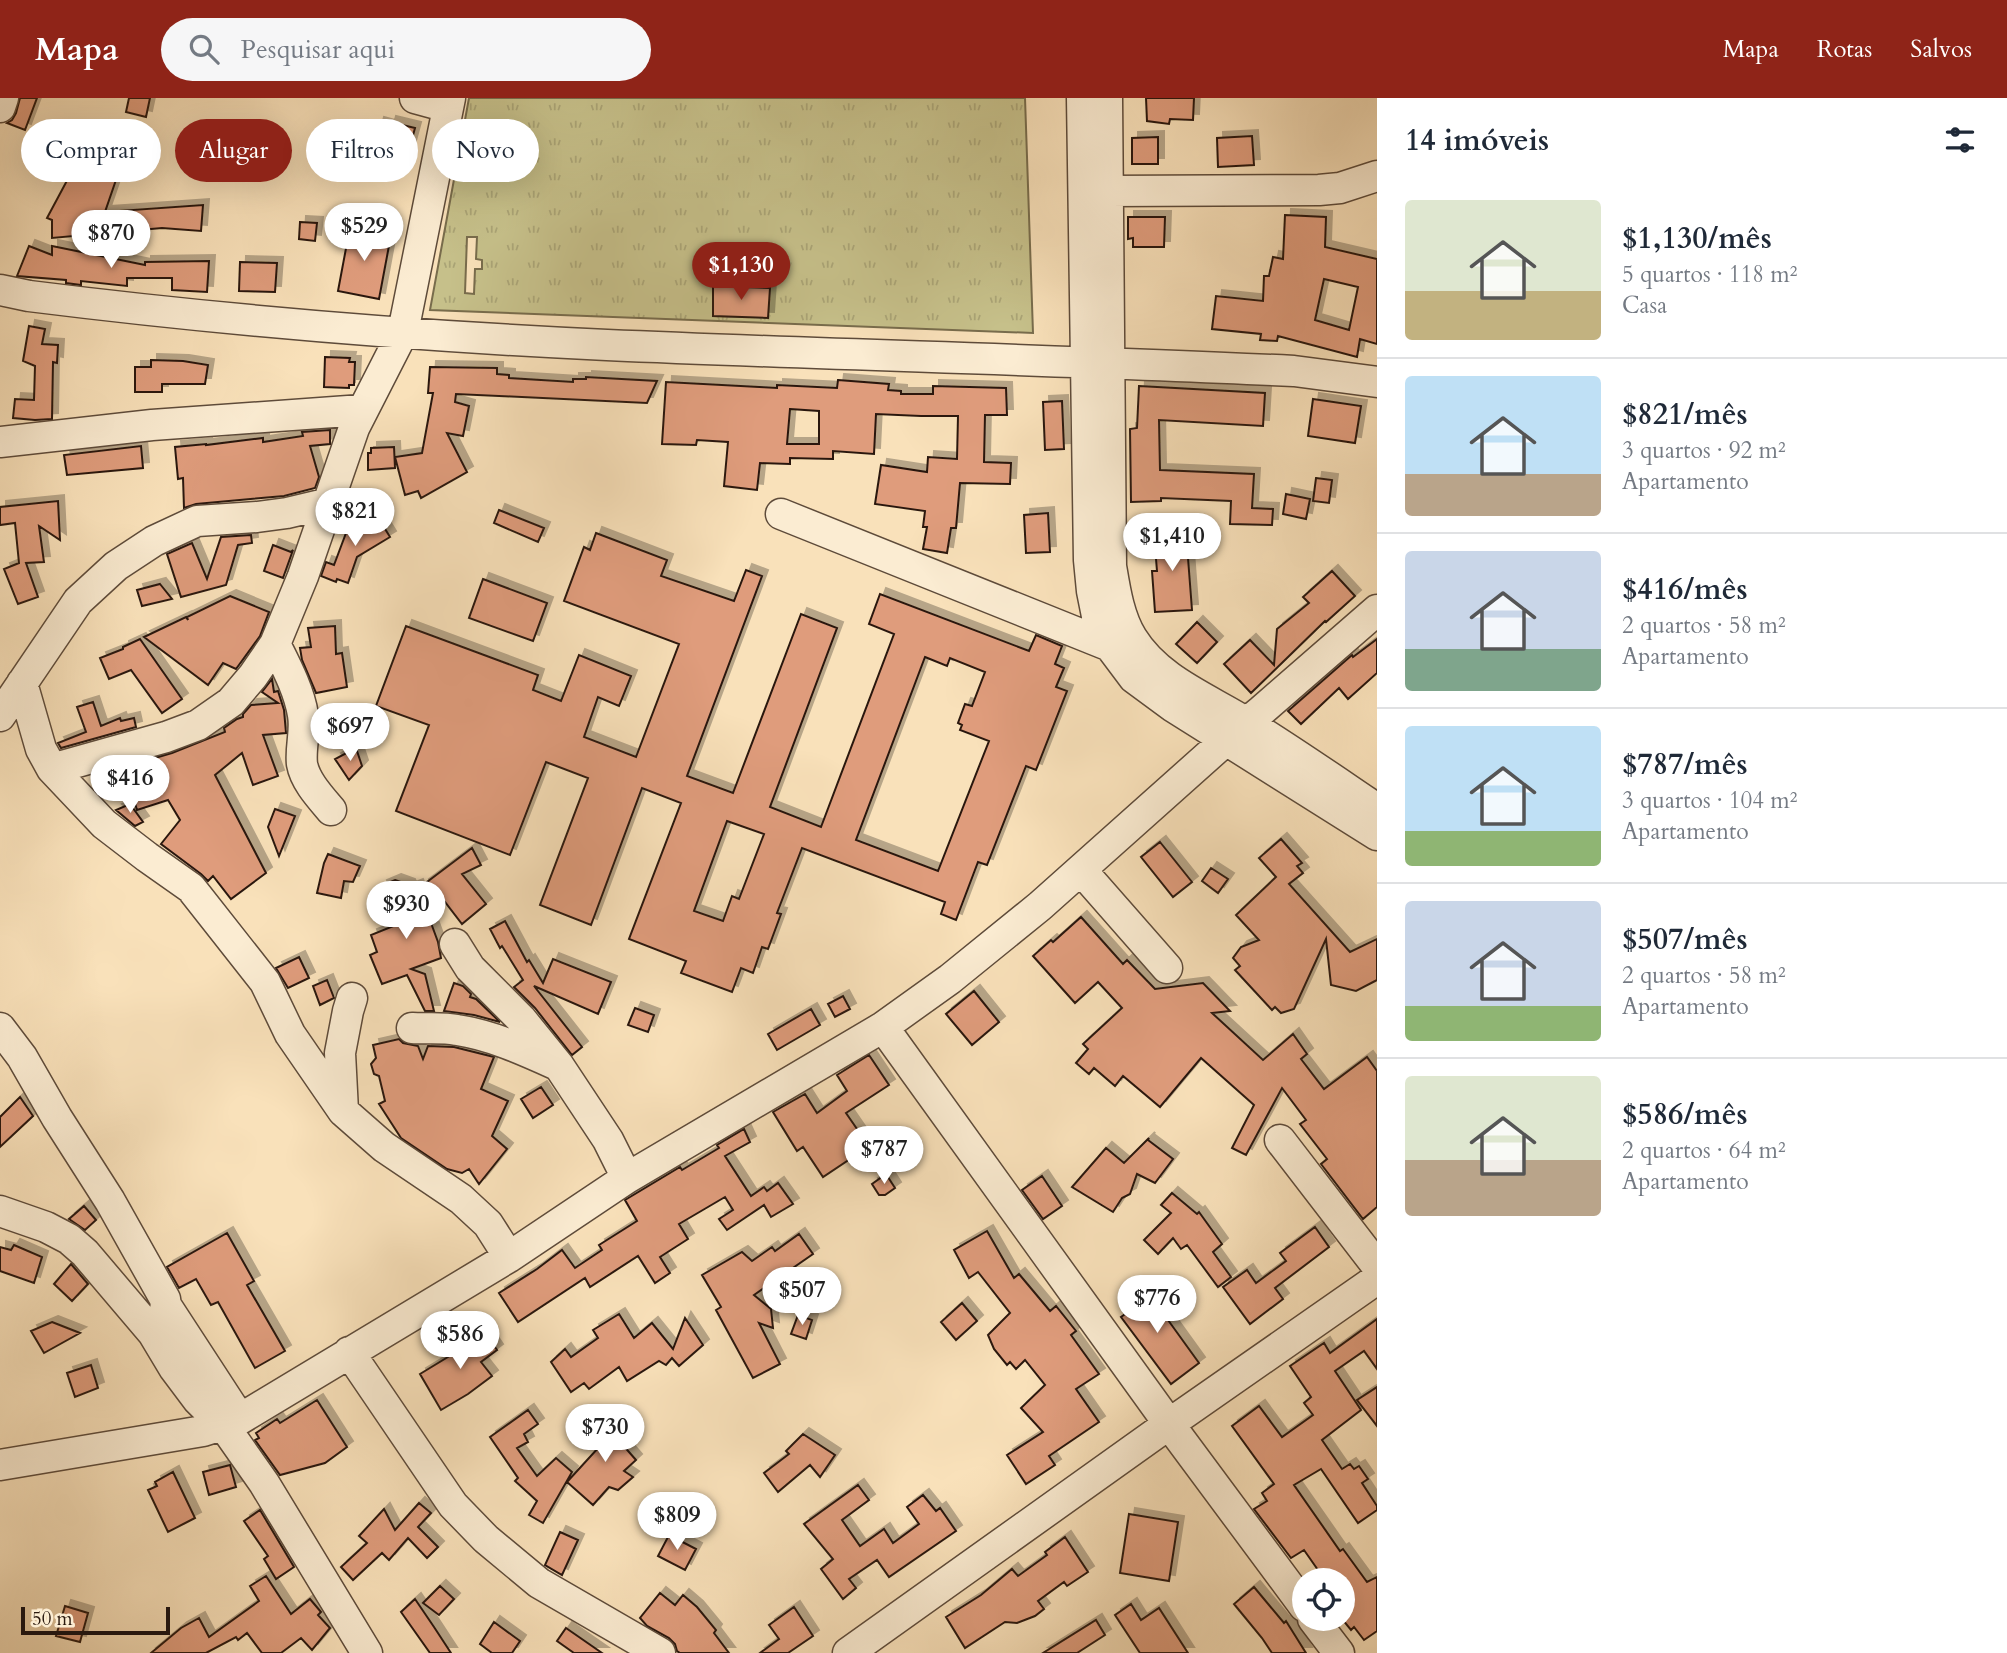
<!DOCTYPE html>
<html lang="pt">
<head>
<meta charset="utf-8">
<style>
	:root { --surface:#fff; --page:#f6f6f7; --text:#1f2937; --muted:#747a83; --line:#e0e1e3; --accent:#8f2418 }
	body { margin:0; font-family:Cardo,serif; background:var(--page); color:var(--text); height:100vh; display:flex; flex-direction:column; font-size:26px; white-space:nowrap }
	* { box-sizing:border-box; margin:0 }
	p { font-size:23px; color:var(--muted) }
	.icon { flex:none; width:38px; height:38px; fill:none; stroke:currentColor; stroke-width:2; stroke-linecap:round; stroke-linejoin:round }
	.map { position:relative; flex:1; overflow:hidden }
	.drawer { display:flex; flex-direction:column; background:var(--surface); width:630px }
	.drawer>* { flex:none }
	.guide { position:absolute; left:21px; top:21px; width:665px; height:63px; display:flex; gap:14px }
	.tools { position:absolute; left:1292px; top:1470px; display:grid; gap:14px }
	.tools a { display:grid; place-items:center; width:63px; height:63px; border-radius:50%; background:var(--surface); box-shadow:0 7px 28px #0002; font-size:35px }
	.scale { position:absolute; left:21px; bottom:18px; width:149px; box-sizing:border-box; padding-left:7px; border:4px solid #2a190f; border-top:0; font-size:19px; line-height:24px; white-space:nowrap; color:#2a190f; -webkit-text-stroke:5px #fbecd2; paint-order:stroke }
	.price { position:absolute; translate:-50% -60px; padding:0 16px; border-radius:24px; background:#fff; color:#222; font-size:23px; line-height:46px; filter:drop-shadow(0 2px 4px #0008) }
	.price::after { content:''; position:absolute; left:50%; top:42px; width:21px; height:16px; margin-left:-10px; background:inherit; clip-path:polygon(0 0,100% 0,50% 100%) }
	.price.on { background:var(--accent); color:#fff }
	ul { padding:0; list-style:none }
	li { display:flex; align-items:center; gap:21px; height:175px; padding:0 28px }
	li+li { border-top:2px solid var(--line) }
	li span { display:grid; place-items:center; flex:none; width:196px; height:140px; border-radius:7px; color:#555 }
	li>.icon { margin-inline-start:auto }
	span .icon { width:84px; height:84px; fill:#fffc; stroke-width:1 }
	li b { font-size:30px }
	h2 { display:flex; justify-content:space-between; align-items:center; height:84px; padding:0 28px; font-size:30px }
	.tag { padding:0 24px; border-radius:32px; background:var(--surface); box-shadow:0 7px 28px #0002; font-size:24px; line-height:63px }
	.tag.on { background:var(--accent); color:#fff }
	header { display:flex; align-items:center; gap:42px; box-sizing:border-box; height:98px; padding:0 35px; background:var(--accent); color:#fff }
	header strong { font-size:33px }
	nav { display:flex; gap:38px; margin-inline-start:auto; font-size:24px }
	.search { width:490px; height:63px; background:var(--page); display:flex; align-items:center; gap:18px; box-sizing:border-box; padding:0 24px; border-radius:38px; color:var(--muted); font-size:26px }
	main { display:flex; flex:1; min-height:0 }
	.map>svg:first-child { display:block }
	.grass { fill:url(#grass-tufts); stroke:#786c4c; stroke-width:2; fill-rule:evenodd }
	.building { fill:#df9c7c; stroke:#2a190f; stroke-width:2; fill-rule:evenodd; filter:url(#shadow) }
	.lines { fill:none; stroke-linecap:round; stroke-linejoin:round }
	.minor-casing { stroke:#5e4b3a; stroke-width:33 }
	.minor { stroke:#fbecd2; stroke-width:30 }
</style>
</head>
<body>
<header>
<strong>Mapa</strong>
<div class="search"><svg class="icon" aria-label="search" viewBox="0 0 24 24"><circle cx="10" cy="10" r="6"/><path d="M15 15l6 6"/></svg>Pesquisar aqui</div>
<nav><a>Mapa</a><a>Rotas</a><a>Salvos</a></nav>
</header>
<main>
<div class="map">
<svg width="1377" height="1555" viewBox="0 0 1377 1555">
	<defs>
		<pattern id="grass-tufts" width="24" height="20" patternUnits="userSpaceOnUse" patternTransform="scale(1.75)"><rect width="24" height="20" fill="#c6c08a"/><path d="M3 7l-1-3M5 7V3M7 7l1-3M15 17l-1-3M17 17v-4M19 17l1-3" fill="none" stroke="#aaa476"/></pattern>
		<filter id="shadow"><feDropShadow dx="6" dy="-6" stdDeviation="0" flood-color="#0004"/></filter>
	</defs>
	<rect width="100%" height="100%" fill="#f9e1ba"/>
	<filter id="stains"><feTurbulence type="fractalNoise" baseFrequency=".00286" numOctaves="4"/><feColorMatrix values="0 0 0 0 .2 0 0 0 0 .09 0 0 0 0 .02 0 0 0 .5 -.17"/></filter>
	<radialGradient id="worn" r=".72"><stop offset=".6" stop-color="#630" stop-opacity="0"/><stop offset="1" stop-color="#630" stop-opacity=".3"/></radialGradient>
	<path class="grass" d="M469,0H1025L1033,235L430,212ZM467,139H477L476,161L482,162V171H475L474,196L465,195ZM714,188L769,190L768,219L713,218Z"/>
	<path class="building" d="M20,0H37L25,32L7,25L12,22L16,15Z
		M129,0H150L146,19L126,14Z
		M1146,0H1194L1193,22L1170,21L1169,26L1147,23Z
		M390,24L415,30L409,52L373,44L378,25L389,28Z
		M1252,38L1254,67L1218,69L1217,40Z
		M1158,39V66H1132V40Z
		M78,62L118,76L105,114L203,107L201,133L162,130L52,140V122L47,120Z
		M1285,117L1326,119L1325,149L1377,161V246L1360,241L1357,259L1278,238L1277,243L1260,242L1261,236L1212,231L1216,198L1263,203L1264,178H1269L1273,159L1283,161ZM1324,181L1358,189L1349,232L1315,222Z
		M1128,119H1165L1164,149H1133V140L1128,141Z
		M300,124L317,125L315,143L299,141Z
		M350,129L391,137L379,201L338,193Z
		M29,148L52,157V148L145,167V164L209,163L207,194L172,192V180H127V188L81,183V187L66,185V182L17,178Z
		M240,164L277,165L275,194L239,193Z
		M713,188L770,190L768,220L713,218Z
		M29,228L45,231L42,246L58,247L57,265L53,264L52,321L35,322L13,320L15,301L34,302L35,268L23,263Z
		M325,259L350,260L349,264H355L354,287H349V290L324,289Z
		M151,262L183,263L208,267L205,286H162V294H135V269H151Z
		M430,269L497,270V276L509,277V280L573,284V281H586V279L657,283L647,305L456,296L455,304L469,308L463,338L447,335L467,374L421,400L418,393L405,397L395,359L422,355L433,295H428Z
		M838,282L889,286L888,292L901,293V296H933V288L1006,290L1007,317H985L984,364L1011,365L1010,386L960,385L956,430H951L947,455L923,451L927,429H923L925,413L875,406L881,367L927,374L928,359L957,361L958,318H921L876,316L874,356L833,353V361L790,360V366L760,365L757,392L724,388L728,344L697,342L696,347L662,346L666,284L777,290V287L837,290ZM790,311L819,313V346H787Z
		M1139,288L1265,295L1263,328L1159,322L1160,372L1254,376L1252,410L1273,411L1272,427L1230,426L1231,403L1161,400V403L1131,404L1130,331L1137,330Z
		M1313,301L1361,308L1355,345L1308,338Z
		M1062,303L1064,351L1045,352L1043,304Z
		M330,332V346L310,348L319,379L315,390L284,398L196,406L184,410L183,380L178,381L175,349L206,346V347L263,340V344L303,338L302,334Z
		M141,348L143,370L67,377L64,357Z
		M394,349L395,370L368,372V355H371V350Z
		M1316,380L1332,382L1329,405L1313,403Z
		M1286,396L1310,401L1306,421L1283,416Z
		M58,403L60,442L39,428L44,464L26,465L38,499L18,506L4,471L19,465L15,425L0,427V409Z
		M499,412L544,430L538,444L494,425Z
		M370,415L372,431L382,426L390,439L357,459L348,485L337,481L336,484L321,478L326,464L334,467L346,435L344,430Z
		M1048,415L1050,454L1026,455L1024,417Z
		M1186,434L1192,512L1155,514L1152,473H1157L1154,436Z
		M596,435L667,462L661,478L734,503L746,472L762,478L687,678L733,695L801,516L837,530L770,709L821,729L894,536L869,526L880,496L1029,553L1036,537L1062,548L1055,566L1064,570L1056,589L1067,593L1036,672L1026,668L987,767L978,764L956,822L941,816L945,804L802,750L777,815L781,816L768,851L762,849L753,875L741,870L732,894L681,875L686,863L629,841L681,705L642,690L591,827L540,807L588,680L546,664L510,757L396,713L429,627L376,608L406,528L538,577L533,592L561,603L579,557L631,578L619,608L598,599L584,639L636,659L679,546L564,503L584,449L590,452ZM925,559L947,568L950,560L985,574L972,608L965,606L958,625L962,627L960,632L989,643L938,773L856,742ZM727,723L764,736L739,801L732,798L723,823L694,813Z
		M251,437L252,445L238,447L226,487L181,499L167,456L192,445L207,481L221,439Z
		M273,447L291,454L293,452L283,480L264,473Z
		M1332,473L1355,498L1326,524L1325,523L1251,595L1224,566L1250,542L1274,567L1277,531L1309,505L1303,499Z
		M483,481L547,505L533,543L469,520Z
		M160,486L172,501L142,508L137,492Z
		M230,498L269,514L260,538L236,571L223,565L208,587L144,539L186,519L188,522L187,519Z
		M1197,524L1217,544L1197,565L1176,546Z
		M335,528L336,556L342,555L347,589L316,595L302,562L300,550L311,549L308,530Z
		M140,541L182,601L162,615L131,572L109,581L100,560L123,551V549Z
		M1377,541V575L1348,601L1339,590L1301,626L1288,613L1352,557L1353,559Z
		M272,581L274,594L278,593L284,612L286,635L263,637L278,678L253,687L242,655L215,677L266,775L231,801L213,778L208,783L201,776L161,746L180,722L168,702L137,712L124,669L172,655L225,634L224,630L237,621L243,619V616L251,607L278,605L262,594Z
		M93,604L101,628L120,620L121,623L134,620L136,629L61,650L58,645L86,634L77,609Z
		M356,650L362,668L349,682L335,661Z
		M130,706L143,724L135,728L116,712Z
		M275,711L295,718L279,758L268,729Z
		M1281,741L1302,765L1297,768L1303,775L1289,786L1350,854L1377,841V882L1356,893L1331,887L1326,841L1294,911L1281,915L1275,909L1272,912L1235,872L1240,868L1233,860L1241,849L1259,842L1236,817L1276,779L1259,760Z
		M1160,744L1192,784L1173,799L1141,759Z
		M472,750L481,767L462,776L486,806L462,826L435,791L428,794L423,787Z
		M328,756L360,768L353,784L344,783L341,800L317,795L324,765Z
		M1211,770L1228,781L1218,795L1202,783Z
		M395,782L409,787L410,790L417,787L438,844L441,860L411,871L425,876L434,913H425L407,877L382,886L370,857L377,854L371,837L396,827L386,807L389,805L381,788Z
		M1081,819L1123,866L1127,862L1155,891L1203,885L1230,913L1212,915L1263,962L1293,936L1307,956L1301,961L1324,991L1367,959L1377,973V1109L1363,1121L1321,1066L1327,1061L1300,1026L1306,1022L1282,990L1246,1057L1232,1050L1254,1007L1201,960L1160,1009L1123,978L1115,988L1094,970L1089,976L1076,965L1088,951L1083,946L1122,910L1098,884L1075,905L1033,858L1051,842L1053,844Z
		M505,823L527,864L529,862L543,885L553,861L611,884L598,916L534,888L582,949L572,957L535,910L514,889L523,882L502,848L500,850L490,831Z
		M299,859L309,880L288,890L276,870Z
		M327,882L334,900L320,907L313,888Z
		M454,885L463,888L471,896L470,899L476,901L500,924L474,917L444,913Z
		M974,893L999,924L972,947L946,916Z
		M843,898L850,911L835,919L828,906Z
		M635,910L654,917L648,934L628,927Z
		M811,911L820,927L777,952L768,936Z
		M399,941L403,945L418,948L423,961L428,948L454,949L494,959L481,991L508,1003L492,1038L507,1051L479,1086L469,1071L462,1075L447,1071L401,1040L379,1006L385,1003L379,978L374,976L371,966L376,960L373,947Z
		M869,957L889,987L846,1015L866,1044L859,1049L862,1053L823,1079L803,1049L797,1053L773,1014L805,996L817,1015L847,993L837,977Z
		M541,989L553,1007L533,1020L521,1001Z
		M20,999L33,1018L0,1049V1019Z
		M744,1031L750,1044L725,1058L751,1098L764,1089L767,1093L778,1085L793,1106L771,1119L764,1107L727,1132L719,1121L733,1112L725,1099L679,1126L688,1141L660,1159L670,1175L655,1185L638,1158L590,1189L585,1180L518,1224L499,1195L537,1171L562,1152L575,1170L602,1152L599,1147L637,1123L625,1102L680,1069L682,1072L719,1050L717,1047Z
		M1149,1040L1148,1042L1173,1061L1155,1085L1137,1076L1130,1096L1122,1100L1113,1114L1072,1089L1106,1050L1124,1065Z
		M886,1076L895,1090L885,1097H879L872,1086Z
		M1042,1078L1062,1108L1043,1121L1022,1092Z
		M1172,1095L1197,1116L1199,1114L1222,1146L1213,1154L1231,1179L1218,1189L1187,1147L1181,1151L1173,1140L1158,1156L1144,1142L1171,1115L1161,1107Z
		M84,1108L96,1122L85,1132L69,1121Z
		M1315,1129L1329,1149L1275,1190L1283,1201L1250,1226L1223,1189L1247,1172L1256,1185L1286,1163L1280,1155Z
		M987,1133L1014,1180L1019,1176L1050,1213L1056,1208L1076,1233L1071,1237L1099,1276L1076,1291L1099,1324L1049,1358L1055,1367L1026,1386L1007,1357L1043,1334L1021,1310L1045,1287L1025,1262L1016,1271L1010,1264L1007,1267L994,1251L988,1237L1010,1215L978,1174L969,1180L954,1152Z
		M227,1135L254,1183L247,1187L285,1253L255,1270L218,1204L211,1207L196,1181L179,1190L167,1169Z
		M799,1136L813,1156L754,1197L771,1211L773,1230L759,1225L780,1266L753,1280L716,1212L721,1209L702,1177L742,1154L752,1163L772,1149L775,1153Z
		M14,1147L42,1159L34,1185L0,1173V1149L11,1152Z
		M71,1166L88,1186L72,1203L54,1186Z
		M1142,1186L1199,1265L1171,1286L1121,1219L1128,1214L1120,1202Z
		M962,1205L977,1223L956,1242L941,1224Z
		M619,1216L634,1240L652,1225L673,1251L685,1220L703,1247L679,1268L672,1260L666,1267L659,1263L627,1283L619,1269L589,1291L584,1285L571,1294L551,1264L565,1251L571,1259L598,1240L593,1232Z
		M798,1217L812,1222L806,1241L791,1236Z
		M1377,1221V1271L1364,1253L1335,1273L1361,1312L1322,1342L1342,1371L1350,1366L1354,1371L1359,1368L1368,1381L1362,1385L1377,1408V1412L1358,1425L1321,1371L1294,1387L1340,1453L1343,1451L1367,1484L1377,1479V1533L1364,1542L1354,1529L1351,1532L1342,1521V1513L1353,1505L1342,1490V1482H1325L1304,1452L1291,1460L1254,1411L1267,1403L1262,1395L1274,1386L1232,1328L1259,1308L1282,1339L1313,1317L1304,1305L1311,1299L1290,1268L1324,1245L1330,1255Z
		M52,1224L80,1235L44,1255L31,1233Z
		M482,1230L497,1252L481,1264L492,1278L468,1296L441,1312L420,1276L461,1251L458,1247Z
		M91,1267L98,1290L75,1299L67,1275Z
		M1377,1289V1328L1357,1302Z
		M317,1302L347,1349L325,1365L280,1377L255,1342L259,1340L256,1335L277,1321L280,1325Z
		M528,1312L538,1326L524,1336L528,1344L517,1350L537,1378L556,1360L572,1374L543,1425L529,1417L537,1403L515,1383L518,1380L490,1339Z
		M610,1321L617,1331L622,1328L631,1338L622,1346L636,1362L624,1373L633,1379L618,1392L609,1389L593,1407L567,1384L600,1348L591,1339Z
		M803,1336L835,1357L820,1379L810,1367L778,1394L764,1375L789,1356L786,1353Z
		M230,1367L236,1389L209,1397L203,1374Z
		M173,1374L195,1420L168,1434L148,1392L157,1388L155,1384Z
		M858,1387L869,1402L842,1422L860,1448L884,1431L893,1445L919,1426L907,1409L923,1397L936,1413L940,1410L956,1433L889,1479L877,1462L849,1481L856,1490L843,1501L821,1471L833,1461L804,1426Z
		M419,1405L431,1415L418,1429L438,1449L427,1460L408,1440L389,1462L382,1455L353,1482L341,1469L367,1445L359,1438L384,1411L395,1432Z
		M260,1412L294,1469L276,1481L264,1461L268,1458L244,1423Z
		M1129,1416L1178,1424L1169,1483L1120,1475Z
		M560,1434L578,1442L562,1477L545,1467Z
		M669,1437L696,1451L685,1472L658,1458Z
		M1065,1439L1088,1474L1067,1488L1064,1484L1038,1503L1044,1511L1035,1518L1017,1525L1005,1524L965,1550L946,1519L981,1497L1012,1471L1018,1478L1047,1457L1045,1454Z
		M266,1478L291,1516L310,1501L321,1514L318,1517L330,1530L312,1552L301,1540L281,1555H262L247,1535L238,1542L236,1539L206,1555H151L181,1530L199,1520L209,1539L259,1503L250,1488Z
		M440,1488L454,1501L439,1517L423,1505Z
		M1254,1489L1284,1525L1286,1523L1306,1555H1272L1262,1540L1234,1506Z
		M660,1495L675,1507L683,1497L697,1509L716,1532L714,1535L729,1555H680L677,1553L675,1546L669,1540L647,1528L640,1520Z
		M415,1501L434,1529L451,1555H430L401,1514Z
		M1131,1506L1141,1522L1159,1510L1188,1555H1140L1115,1517Z
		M65,1508L88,1515L80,1544L56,1538Z
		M794,1509L813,1538L788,1555H760L779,1541L769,1527Z
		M1096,1522L1105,1537L1077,1555H1043Z
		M494,1524L520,1543L512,1555H492L480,1546Z
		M566,1530L602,1555H574L557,1543Z"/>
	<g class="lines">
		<g class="minor-casing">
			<path id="minor" d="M415,0L448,9
				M1082,0L1089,462L1092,493L1098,523L1110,548L1134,580L1172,608L1377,737
				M1107,0L1111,468C1115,492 1119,519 1132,540C1158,582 1207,600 1247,625C1291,652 1334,682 1377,711
				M0,9L3,0
				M1108,93L1319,92L1340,90L1377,78
				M0,192L29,198C221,222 414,238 607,247C836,257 1065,262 1294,273L1377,284
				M0,344L152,327L362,312
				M781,416L1110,548
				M275,546C286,568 299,592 303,617C306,633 300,650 302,666C305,683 320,699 331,712
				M22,585L41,651L52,671L104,726L147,759L191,790L265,884L290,936L343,1013L384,1049L461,1101L488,1126L509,1159
				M0,618L78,503L116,468L154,443L197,423L257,419L287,415L329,405
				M52,671L166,639L198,627L231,604L253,578L275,546L303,478L354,330L403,234L450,0
				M1081,772L1167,870
				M455,846L470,870L521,921L559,968L608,1042L627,1080
				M883,929L1169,1326L1304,1508
				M0,930L22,959L57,1020L110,1103L165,1201C168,1215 160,1224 153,1235
				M412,930C427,931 442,929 457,932C491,937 524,952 555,966
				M343,1013L340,955L348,913L352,900
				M1280,1042L1377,1168
				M0,1113L46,1129L69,1141L85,1155L153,1235L174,1270L198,1302L224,1328L264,1385L367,1555
				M167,1209L240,1321
				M349,1254L453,1407L486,1441L539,1485L660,1555
				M0,1367L203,1333L240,1321L509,1159L627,1080L883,929L950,881L1040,808L1226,642L1261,613L1377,512
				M1313,1521L1339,1555
				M848,1555L1169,1326L1377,1181"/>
		</g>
		<use href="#minor" class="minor"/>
	</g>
	<rect width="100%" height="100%" filter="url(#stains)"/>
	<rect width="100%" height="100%" fill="url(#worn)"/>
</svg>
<div class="tools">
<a><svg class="icon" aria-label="locate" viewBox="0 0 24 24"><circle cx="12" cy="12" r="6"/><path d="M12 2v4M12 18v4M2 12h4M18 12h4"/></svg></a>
</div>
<div class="scale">50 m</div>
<b class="price" style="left:364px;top:165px">$529</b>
<b class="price" style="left:111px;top:172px">$870</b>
<b class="price on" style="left:741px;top:204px">$1,130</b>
<b class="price" style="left:355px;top:450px">$821</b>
<b class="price" style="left:1172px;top:475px">$1,410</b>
<b class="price" style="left:350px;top:665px">$697</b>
<b class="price" style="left:130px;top:717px">$416</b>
<b class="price" style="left:406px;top:843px">$930</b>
<b class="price" style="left:884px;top:1088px">$787</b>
<b class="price" style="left:802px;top:1229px">$507</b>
<b class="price" style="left:1157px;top:1237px">$776</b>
<b class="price" style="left:460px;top:1273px">$586</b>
<b class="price" style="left:605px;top:1366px">$730</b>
<b class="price" style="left:677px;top:1454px">$809</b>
<div class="guide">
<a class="tag">Comprar</a>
<a class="tag on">Alugar</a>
<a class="tag">Filtros</a>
<a class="tag">Novo</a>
</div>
</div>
<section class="drawer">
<h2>14 imóveis<svg class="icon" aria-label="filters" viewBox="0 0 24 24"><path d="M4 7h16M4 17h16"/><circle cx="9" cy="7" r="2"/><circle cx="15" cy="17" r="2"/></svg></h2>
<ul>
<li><span style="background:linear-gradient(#dfe7d0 65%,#c2b280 0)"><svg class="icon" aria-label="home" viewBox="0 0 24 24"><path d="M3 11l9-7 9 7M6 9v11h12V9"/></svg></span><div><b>$1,130/mês</b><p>5 quartos · 118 m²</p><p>Casa</p></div></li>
<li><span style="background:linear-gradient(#bfe0f5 70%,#b9a48a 0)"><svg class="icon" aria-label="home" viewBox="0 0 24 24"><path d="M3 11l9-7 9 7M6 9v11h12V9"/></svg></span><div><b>$821/mês</b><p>3 quartos · 92 m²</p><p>Apartamento</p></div></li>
<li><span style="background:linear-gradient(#c9d6e8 70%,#7fa58c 0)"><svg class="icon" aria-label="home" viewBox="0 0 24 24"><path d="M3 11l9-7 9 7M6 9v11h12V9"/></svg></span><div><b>$416/mês</b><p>2 quartos · 58 m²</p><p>Apartamento</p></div></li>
<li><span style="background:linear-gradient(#bfe0f5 75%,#8fb573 0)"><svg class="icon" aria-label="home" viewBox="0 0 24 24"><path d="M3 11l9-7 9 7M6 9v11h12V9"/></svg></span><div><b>$787/mês</b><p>3 quartos · 104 m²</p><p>Apartamento</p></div></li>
<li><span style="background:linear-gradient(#c9d6e8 75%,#8fb573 0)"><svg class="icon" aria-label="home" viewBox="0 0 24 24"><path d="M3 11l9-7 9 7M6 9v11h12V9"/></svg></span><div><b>$507/mês</b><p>2 quartos · 58 m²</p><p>Apartamento</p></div></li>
<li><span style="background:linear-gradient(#dfe7d0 60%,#b9a48a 0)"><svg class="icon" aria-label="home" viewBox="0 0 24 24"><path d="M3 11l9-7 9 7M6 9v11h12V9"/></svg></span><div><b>$586/mês</b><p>2 quartos · 64 m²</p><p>Apartamento</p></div></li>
</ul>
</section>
</main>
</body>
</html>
